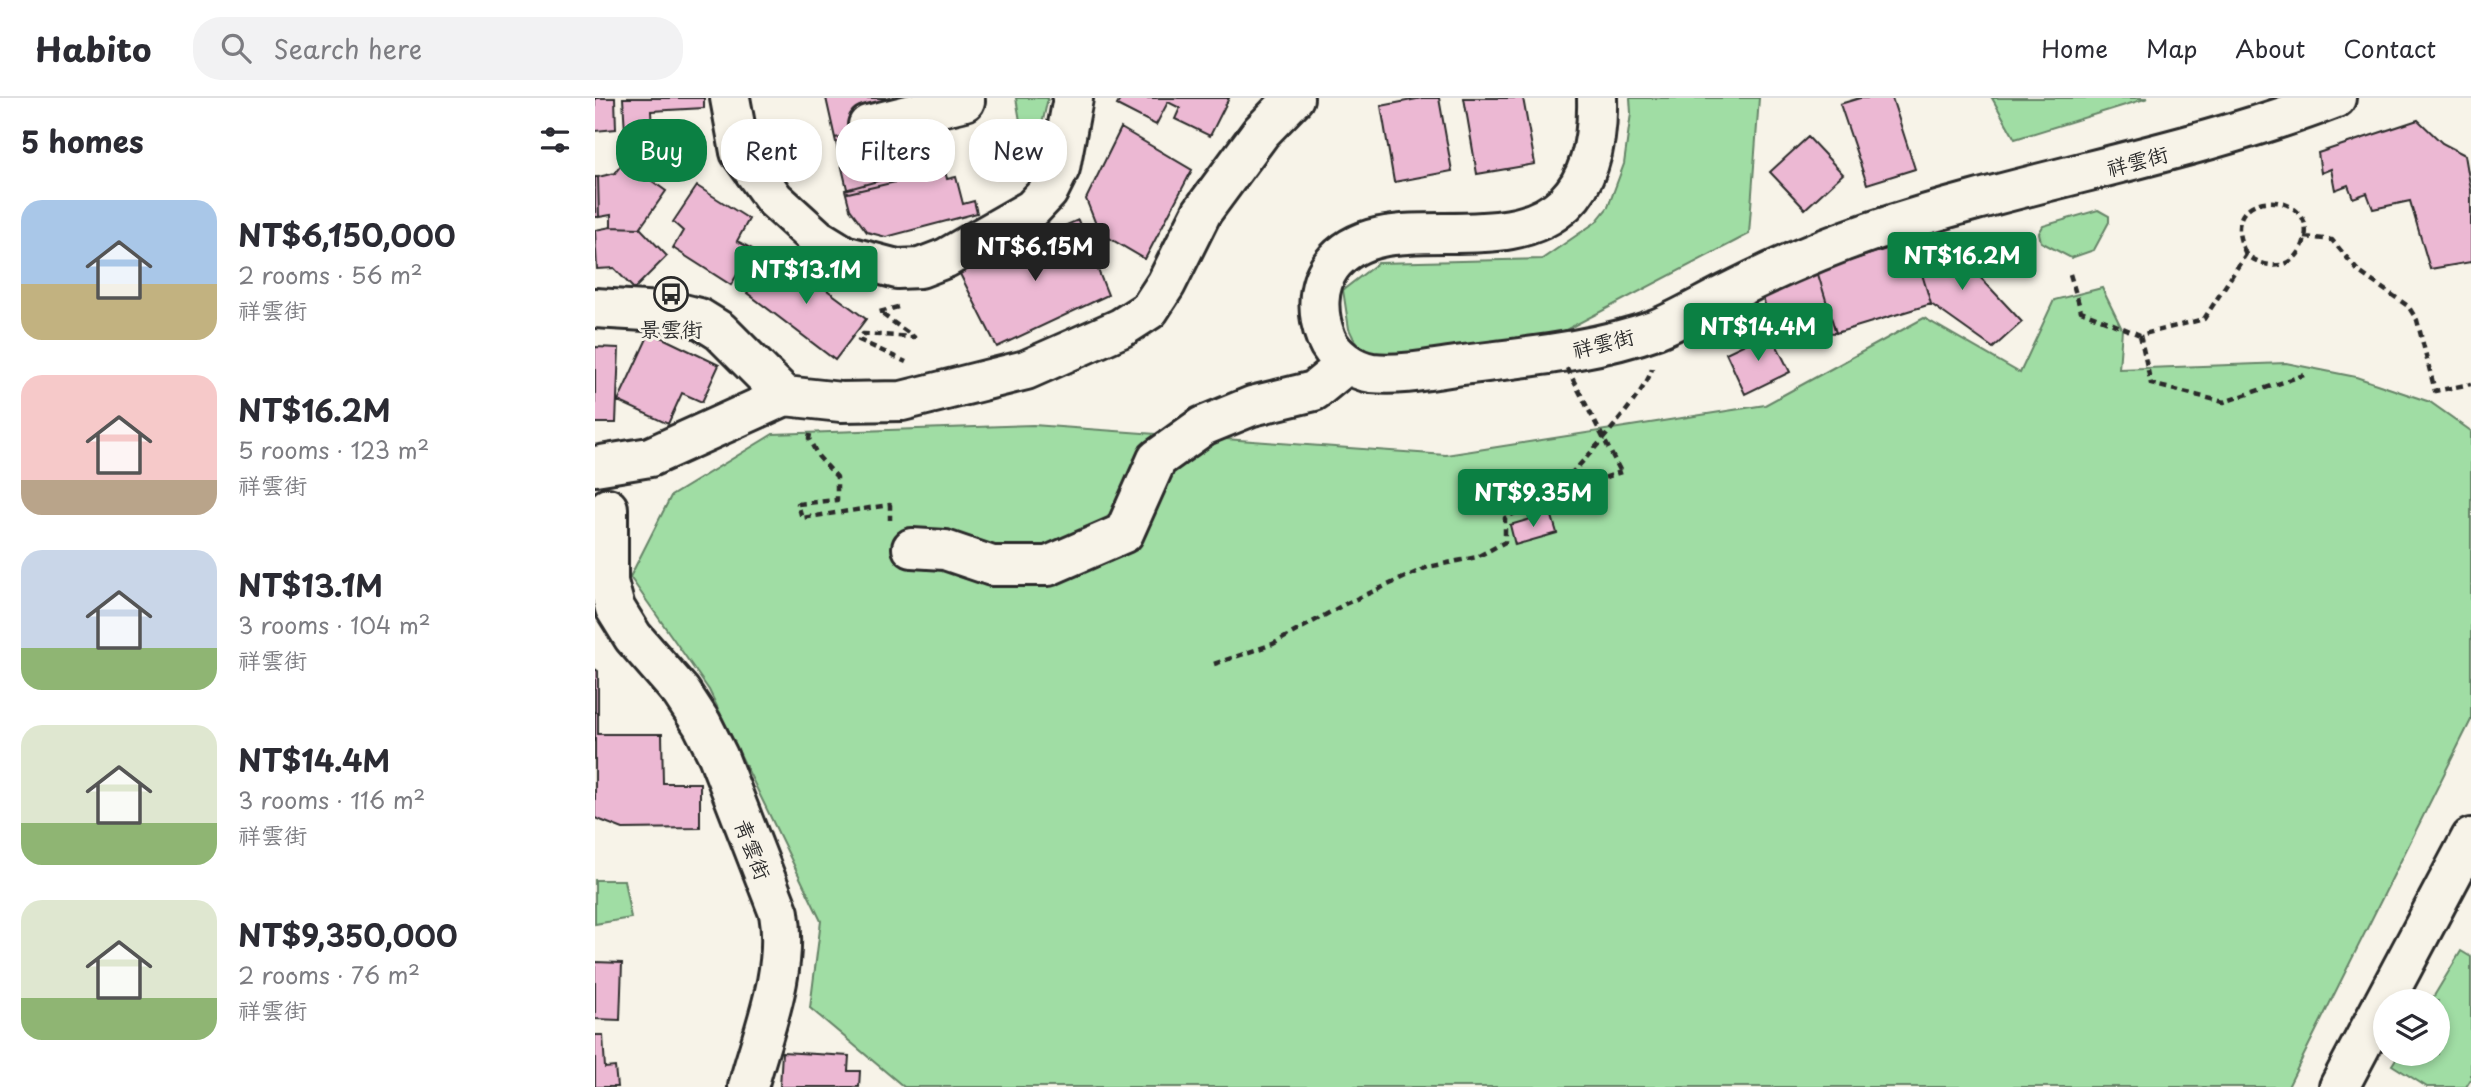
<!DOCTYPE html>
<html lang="en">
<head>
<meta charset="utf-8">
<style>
	:root { --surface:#fff; --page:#f2f2f3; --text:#2b2b33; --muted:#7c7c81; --line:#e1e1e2; --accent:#0b8043 }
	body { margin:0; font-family:"Playpen Sans","LXGW WenKai TC",sans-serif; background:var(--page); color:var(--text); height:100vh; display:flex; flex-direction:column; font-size:26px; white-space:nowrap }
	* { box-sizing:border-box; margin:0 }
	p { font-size:23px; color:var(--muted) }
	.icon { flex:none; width:38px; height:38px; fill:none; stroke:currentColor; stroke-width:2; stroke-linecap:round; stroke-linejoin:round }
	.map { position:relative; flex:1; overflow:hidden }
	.side { display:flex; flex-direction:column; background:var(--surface); width:595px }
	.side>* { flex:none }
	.banner { position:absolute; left:21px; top:21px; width:665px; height:63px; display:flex; gap:14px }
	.buttons { position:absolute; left:1778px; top:891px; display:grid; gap:14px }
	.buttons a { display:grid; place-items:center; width:77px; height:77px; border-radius:50%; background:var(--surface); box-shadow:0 4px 10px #0003; font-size:35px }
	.price { position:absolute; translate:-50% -60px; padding:0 16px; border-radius:7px; background:var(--accent); color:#fff; font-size:23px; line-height:46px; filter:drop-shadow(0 2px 4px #0008) }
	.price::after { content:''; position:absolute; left:50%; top:42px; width:21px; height:16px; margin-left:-10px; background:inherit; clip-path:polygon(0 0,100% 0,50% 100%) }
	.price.active { background:#222; color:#fff }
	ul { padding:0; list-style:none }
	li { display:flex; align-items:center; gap:21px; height:175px; padding:0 21px }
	li span { display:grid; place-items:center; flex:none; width:196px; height:140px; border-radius:21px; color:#555 }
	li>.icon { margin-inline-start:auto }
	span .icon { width:84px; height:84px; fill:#fffc; stroke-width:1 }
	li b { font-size:30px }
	h2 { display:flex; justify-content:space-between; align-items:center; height:84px; padding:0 21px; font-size:30px }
	.pill { padding:0 24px; border-radius:28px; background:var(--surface); box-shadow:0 4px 10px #0003; font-size:24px; line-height:63px }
	.pill.active { background:var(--accent); color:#fff }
	header { display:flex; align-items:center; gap:42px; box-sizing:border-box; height:98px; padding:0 35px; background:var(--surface); border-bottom:2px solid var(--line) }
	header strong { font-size:33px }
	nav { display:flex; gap:38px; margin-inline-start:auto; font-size:24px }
	.search { width:490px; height:63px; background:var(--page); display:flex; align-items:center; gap:18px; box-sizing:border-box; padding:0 24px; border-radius:28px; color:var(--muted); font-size:26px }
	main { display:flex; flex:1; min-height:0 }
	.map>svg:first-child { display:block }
	.green { fill:#a0dda4; stroke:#668468; stroke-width:2 }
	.building { fill:#ecb8d3; stroke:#2b2b2b; stroke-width:2 }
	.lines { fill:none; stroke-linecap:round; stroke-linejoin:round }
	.minor-casing { stroke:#2b2b2b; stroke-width:44 }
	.path { stroke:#2b2b2b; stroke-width:4.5; stroke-dasharray:7 5; stroke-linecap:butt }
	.minor { stroke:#f7f3e8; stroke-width:38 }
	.path-bridge { stroke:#2b2b2b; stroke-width:4.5; stroke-dasharray:7 5; stroke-linecap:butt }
	.labels { text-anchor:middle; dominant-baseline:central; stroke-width:6; stroke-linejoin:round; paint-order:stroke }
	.street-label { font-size:21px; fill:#2b2b2b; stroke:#f7f3e8 }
	.poi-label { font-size:21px; fill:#2b2b2b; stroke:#f7f3e8 }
</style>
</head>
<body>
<header>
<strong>Habito</strong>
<div class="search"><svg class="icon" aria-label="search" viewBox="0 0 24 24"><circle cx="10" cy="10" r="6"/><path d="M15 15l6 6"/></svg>Search here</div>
<nav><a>Home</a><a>Map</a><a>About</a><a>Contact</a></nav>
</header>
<main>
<section class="side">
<h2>5 homes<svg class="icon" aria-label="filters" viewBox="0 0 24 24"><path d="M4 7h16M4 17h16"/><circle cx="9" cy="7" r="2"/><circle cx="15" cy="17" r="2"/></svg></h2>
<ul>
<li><span style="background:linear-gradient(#a9c7e8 60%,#c2b280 0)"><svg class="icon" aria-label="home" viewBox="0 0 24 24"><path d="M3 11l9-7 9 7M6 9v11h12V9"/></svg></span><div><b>NT$6,150,000</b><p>2 rooms · 56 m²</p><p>祥雲街</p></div></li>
<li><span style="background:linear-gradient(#f6c9c9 75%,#b9a48a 0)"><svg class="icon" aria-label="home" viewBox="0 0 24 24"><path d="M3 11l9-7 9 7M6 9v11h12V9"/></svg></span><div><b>NT$16.2M</b><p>5 rooms · 123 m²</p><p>祥雲街</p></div></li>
<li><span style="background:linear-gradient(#c9d6e8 70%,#8fb573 0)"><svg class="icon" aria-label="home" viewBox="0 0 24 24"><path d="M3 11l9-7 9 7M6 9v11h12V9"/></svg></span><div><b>NT$13.1M</b><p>3 rooms · 104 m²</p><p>祥雲街</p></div></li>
<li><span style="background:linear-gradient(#dfe7d0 70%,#8fb573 0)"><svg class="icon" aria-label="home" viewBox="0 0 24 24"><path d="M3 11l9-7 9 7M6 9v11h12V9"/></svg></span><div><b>NT$14.4M</b><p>3 rooms · 116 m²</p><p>祥雲街</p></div></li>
<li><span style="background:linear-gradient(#dfe7d0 70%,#8fb573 0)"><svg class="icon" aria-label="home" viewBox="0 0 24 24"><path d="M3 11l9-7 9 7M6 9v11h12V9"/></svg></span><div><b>NT$9,350,000</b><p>2 rooms · 76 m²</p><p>祥雲街</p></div></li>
</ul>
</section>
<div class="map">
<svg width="1876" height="989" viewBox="0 0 1876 989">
	<rect width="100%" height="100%" fill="#f7f3e8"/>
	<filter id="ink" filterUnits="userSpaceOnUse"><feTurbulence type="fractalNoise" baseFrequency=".0143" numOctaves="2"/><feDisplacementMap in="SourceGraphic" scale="14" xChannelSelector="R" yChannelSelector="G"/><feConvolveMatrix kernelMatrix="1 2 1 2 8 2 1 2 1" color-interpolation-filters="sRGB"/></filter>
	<g filter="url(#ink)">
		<path class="green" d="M421,0H453L435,80Z
			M1035,0H1164L1154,136L942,247L769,262L754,231L748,192L783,165L947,161L1001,124L1013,109L1029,66L1036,15Z
			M1397,0H1553L1420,41Z
			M1503,112L1514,118V124L1499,152L1476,160L1446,144L1444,135L1448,128Z
			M1507,190L1527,231L1524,271L1691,265L1761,279L1835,304L1876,333V622L1693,989H309L215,910L226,823L114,592L35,479L76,398L178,336L438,327L851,357L1170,307L1329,220L1425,275L1459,202Z
			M0,782H29L36,820L0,826Z
			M1866,853L1876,859V981L1871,989H1832L1797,967L1804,956H1843V903H1836Z"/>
		<path class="building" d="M0,0H20L21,31L0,33Z
			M28,0H109V10L56,13L57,33L30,34Z
			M231,0H291L299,40L275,32L240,40Z
			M526,0H634L615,38L580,21L585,10L573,4L561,27L522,7Z
			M827,0H844L857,73L799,84L786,8Z
			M869,0H928L940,66L882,76Z
			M1265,0H1297L1320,71L1272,86L1245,6Z
			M1823,22L1847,45L1870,57L1876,92V164L1835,171L1815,103L1778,111L1772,95L1758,100L1753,87L1740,92L1736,71L1726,75L1723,55Z
			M526,30L597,72L550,161L504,134L491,101Z
			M275,32L299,40L309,82L253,95L240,40Z
			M1213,39L1248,76L1210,111L1175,74Z
			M29,63L71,93L45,130L16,129V117L4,119L3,79L20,75Z
			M348,65L352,81L361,79L368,106L379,103L382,115L291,139L272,134L255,111L250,92Z
			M0,79H3L4,119H0Z
			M102,88L154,121L142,143L157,151L136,187L78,150L88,133L78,124Z
			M483,122L513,197L402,249L364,174Z
			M16,129L45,130L72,158L39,191L19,170L2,171L0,132Z
			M1343,134L1427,224L1398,250L1336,206L1317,143Z
			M1317,143L1336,206L1241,235L1222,173Z
			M182,155L271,221L240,262L152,195Z
			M1222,173L1241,235L1209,233L1202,210L1174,219L1165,191Z
			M55,234L124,267L107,304L87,295L73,326L23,303Z
			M1175,234L1195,274L1150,296L1131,255Z
			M0,249L24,250L21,325H0Z
			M956,415L962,435L920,447L915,427Z
			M0,571L3,573V636H67L68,685H105V730L28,731L0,720Z
			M0,864L27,865L25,922L0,921Z
			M0,937H8L10,970L20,969L22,989H0Z
			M187,954L254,958L253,973H265L264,989H185Z"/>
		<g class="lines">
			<g class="minor-casing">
				<path id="minor" d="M135,0L145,54L179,101L223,141L249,157L302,171L325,170L351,160L437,111L453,94L465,70L478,0
					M1002,0C1003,37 998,78 970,105C907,166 785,103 736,168C721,189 722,217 731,240C738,258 758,272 777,275C807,278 838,271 868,267C932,259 1000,253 1061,231C1084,222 1107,208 1129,197C1176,173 1225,151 1275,134C1429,82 1590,58 1741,0
					M273,27L370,3L369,0
					M0,210L84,215L104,220L125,233L190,298L246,304L307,303L431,272L526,230L554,212L571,186L607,114L666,34L699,0
					M0,368L55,359L190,298
					M13,410V484L20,510L38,539L86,594L107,626L123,658L184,815C194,873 168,933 153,989
					M317,450L350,452L397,468H453L529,435L562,361L608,328L657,308L719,293L752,266
					M1744,989L1876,740"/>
			</g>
			<path class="path" d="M1710,139L1737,142L1764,174L1813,208L1822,222L1840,293L1876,286
				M1475,176L1486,213L1545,237L1609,221L1651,156C1668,170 1694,174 1706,151C1736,91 1614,83 1651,156
				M303,209L284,214L319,239L268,236L264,242L311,264
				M1545,237L1556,286L1629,304L1709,277
				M215,336L214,341L223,358L242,379V402L203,406L207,420L295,407V422
				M953,399L1026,374
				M619,566L678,546L750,506L833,469L882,459L910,444V420C923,413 937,408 949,400C971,386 1054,293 1057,270"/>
			<use href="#minor" class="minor"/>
			<path class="path-bridge" d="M972,270L1026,374"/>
		</g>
	</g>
	<defs>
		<g id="bus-ring" transform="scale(1.75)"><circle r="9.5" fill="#f7f3e8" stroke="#2b2b2b" stroke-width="1.5"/><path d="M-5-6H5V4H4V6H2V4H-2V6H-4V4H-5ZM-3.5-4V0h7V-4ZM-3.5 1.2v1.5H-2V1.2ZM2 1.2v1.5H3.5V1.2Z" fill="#2b2b2b"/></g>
	</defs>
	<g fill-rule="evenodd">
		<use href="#bus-ring" x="76" y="196"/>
	</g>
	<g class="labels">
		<g class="street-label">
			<text transform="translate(1542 62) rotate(-15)">祥雲街</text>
			<text transform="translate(1008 244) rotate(-14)">祥雲街</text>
			<text transform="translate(159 751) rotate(69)">青雲街</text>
		</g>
		<g class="poi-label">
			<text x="76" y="230">景雲街</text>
		</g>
	</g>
</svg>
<div class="buttons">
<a><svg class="icon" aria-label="layers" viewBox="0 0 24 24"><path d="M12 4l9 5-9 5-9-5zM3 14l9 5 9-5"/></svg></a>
</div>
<b class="price active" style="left:440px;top:185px">NT$6.15M</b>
<b class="price" style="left:1367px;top:194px">NT$16.2M</b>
<b class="price" style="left:211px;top:208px">NT$13.1M</b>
<b class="price" style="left:1163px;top:265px">NT$14.4M</b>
<b class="price" style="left:938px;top:431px">NT$9.35M</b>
<div class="banner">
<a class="pill active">Buy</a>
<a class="pill">Rent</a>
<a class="pill">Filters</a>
<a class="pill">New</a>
</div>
</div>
</main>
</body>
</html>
